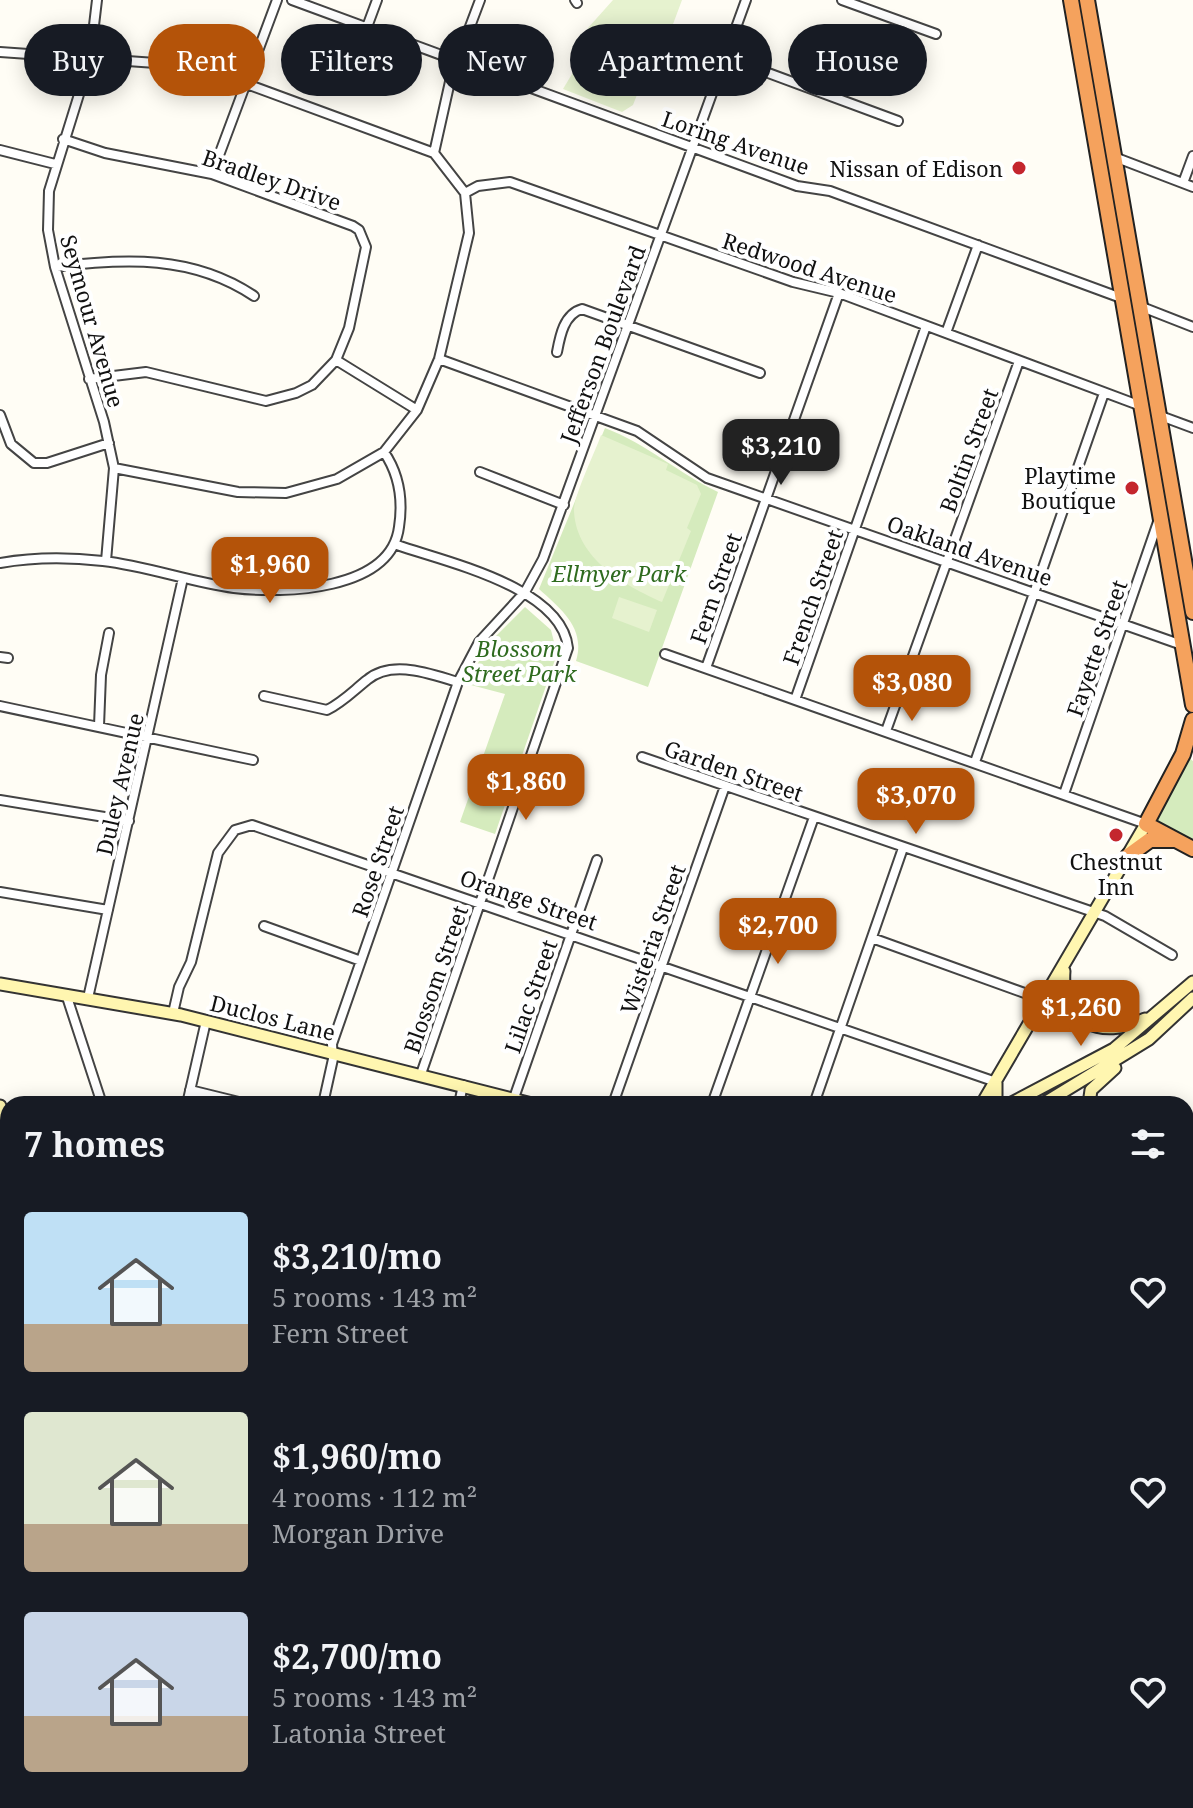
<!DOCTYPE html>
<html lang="en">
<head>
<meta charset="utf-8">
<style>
	:root { --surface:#171b24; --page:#242831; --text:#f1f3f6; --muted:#9ea1a6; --accent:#b45309 }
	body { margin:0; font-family:"Noto Serif",serif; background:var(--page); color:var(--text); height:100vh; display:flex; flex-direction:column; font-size:30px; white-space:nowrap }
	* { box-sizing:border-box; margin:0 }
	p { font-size:26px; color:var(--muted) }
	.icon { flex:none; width:44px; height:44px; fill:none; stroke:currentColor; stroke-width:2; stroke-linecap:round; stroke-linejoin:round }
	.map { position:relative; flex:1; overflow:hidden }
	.sheet { position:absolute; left:0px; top:1096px; width:1194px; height:712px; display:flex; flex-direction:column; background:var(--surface); border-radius:24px 24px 0 0; box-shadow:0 4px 20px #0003 }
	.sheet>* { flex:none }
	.hud { position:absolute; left:24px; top:24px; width:1146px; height:72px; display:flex; gap:16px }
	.price { position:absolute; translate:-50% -68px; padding:0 18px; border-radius:16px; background:var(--accent); color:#fff; font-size:26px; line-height:52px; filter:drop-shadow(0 2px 4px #0008) }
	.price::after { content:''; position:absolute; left:50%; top:48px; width:24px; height:18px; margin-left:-12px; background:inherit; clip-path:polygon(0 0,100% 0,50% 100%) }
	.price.active { background:#222; color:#fff }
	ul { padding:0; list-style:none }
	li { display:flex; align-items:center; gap:24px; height:200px; padding:0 24px }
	li span { display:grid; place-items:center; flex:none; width:224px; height:160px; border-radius:8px; color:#555 }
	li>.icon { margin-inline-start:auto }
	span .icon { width:96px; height:96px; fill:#fffc; stroke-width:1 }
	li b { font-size:34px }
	h2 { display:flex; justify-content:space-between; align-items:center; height:96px; padding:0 24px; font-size:34px }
	.pill { padding:0 28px; border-radius:36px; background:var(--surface); box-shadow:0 4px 20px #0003; font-size:28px; line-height:72px }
	.pill.active { background:var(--accent); color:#fff }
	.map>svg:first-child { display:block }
	.grass { fill:#d5ebbd }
	.forest { fill:url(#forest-crowns) }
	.pitch { fill:#e6f2cf }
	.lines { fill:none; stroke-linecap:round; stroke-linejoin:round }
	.stream { stroke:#3f96cf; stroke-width:2 }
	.street-casing { stroke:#444; stroke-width:12 }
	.secondary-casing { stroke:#333; stroke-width:15 }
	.highway-casing { stroke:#222; stroke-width:18 }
	.street { stroke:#fff; stroke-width:8 }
	.secondary { stroke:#fff6b0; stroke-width:11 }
	.highway { stroke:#f5a25d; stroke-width:14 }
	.poi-dot { fill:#c4262e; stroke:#fff; stroke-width:3 }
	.labels { text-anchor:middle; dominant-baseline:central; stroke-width:8; stroke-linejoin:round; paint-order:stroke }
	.street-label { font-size:22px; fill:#111; stroke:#fff }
	.poi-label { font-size:22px; fill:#111; stroke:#fff; text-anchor:end }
	.park-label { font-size:22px; font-style:italic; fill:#2f6b1f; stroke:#fff }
</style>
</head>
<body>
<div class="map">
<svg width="1193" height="1808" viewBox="0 0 1193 1808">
	<defs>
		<pattern id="forest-crowns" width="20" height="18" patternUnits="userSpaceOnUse" patternTransform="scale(2)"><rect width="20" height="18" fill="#b9dc9c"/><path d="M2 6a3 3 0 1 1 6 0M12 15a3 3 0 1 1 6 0" fill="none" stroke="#9ebc85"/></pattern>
	</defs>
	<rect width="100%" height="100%" fill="#fffdf5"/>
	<path class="grass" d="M605,428C647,444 678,473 718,492L648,687L576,661C586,628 561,609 539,589Z
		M525,607L551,630L557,654L495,834L460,822L505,694L467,684L488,644Z
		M1186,756L1193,761V842L1153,824Z"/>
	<path class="forest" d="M0,1394L8,1395V1479L2,1478L0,1482Z"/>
	<path class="pitch" d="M613,0H682L660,59L649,64L633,105L622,112L563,89L578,64L600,47L583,40L588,28Z
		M601,435L668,464L666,470L697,485L701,494L687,528L691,531L662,602C624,585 577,559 574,512C573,496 595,453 601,435Z
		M619,597L657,610L649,632L612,618Z"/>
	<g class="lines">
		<path class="stream" d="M0,1471H8"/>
		<g class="street-casing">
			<path id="street" d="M97,0L90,59L49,191L48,230L55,267L104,422L114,468L106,561
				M292,0L797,186L830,191L1124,299
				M575,0L577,3
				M842,0L936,34
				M367,27L377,0
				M0,52L198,66L434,153L465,193L469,233L439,359L417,410L384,452L337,479L286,493L238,492L114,468
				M725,57L898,121
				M63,139L105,153L212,174L353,226L359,230L366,247L349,328L336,360L312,385L296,393L266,401L146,372L89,379
				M0,150L55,164
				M434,153L451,77L480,0
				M1117,158L1193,187
				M212,174L277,0
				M1183,183L1193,156
				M465,193L478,186L510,182L793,282L839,293L1141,406
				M55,267C124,258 193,255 254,296
				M1142,307L1193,327
				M946,333L978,245
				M557,352C560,336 564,314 582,309L760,373
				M439,359L637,431L707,478L1182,645
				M336,360L417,410
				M0,415L11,444L34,463H47L109,443
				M1158,415L1193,428
				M480,472L564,505
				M397,545C446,562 562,587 568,648L421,1074
				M0,563C34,557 68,557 103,561C147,566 190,582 234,588C284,594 391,591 399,527C403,501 399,474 384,452
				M665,654L1146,824
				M0,657L8,658
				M706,668L839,293
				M264,696L327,710C343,702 353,691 367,680C392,659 430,674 458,682
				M795,700L926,326
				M0,706L253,760
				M99,726L101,675L109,633
				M886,731L1019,361
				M642,757L1105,916L1172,955
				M975,762L1104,393
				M1064,794L1159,519
				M0,800L129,821
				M0,892L108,910
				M264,926L361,961
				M872,938L1044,1000
				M66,994L102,1104
				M88,998L183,578
				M173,1013L179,987L191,962L218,853L235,830L252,825L996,1082
				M190,1090L247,1104
				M514,1098L597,860
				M187,1104L206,1021
				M323,1104L333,1059L332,1044L458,682L479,642L525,592L543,559L746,0
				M459,1104L463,1085
				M613,1104L725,786
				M712,1104L814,817
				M814,1104L903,848
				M0,1175H8
				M0,1186H8
				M1186,1281L1193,1285
				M1186,1329L1193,1317
				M0,1335L8,1336
				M1186,1518L1193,1506
				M0,1558L8,1560
				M0,1657L8,1632
				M1186,1672L1193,1677
				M0,1758L8,1760
				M132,1800L157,1808
				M369,1800L372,1808
				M486,1800L514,1808
				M752,1800L777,1808
				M1102,1800L1108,1808
				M415,1808L440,1800
				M948,1808L954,1800"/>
		</g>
		<g class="secondary-casing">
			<path id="secondary" d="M1064,971C1060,1023 1101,1040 1145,1019
				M0,984L181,1015L532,1104
				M1044,1000L1073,1014
				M982,1104L1146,824
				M996,1104V1083
				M1010,1104L1114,1049L1193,982
				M1043,1104L1149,1039L1193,998
				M1089,1104L1091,1090L1115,1068
				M0,1106L8,1131
				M226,1800L228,1808
				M601,1808L604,1800"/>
		</g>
		<g class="highway-casing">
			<path id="highway" d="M1071,0L1193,705
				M1087,0L1193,612
				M1193,720L1183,754L1146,824L1193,849
				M1128,856L1150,840H1173
				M1186,1140L1193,1128"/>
		</g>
		<use href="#street" class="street"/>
		<use href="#secondary" class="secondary"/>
		<use href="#highway" class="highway"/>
	</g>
	<g class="poi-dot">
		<circle cx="1019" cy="168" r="8"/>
		<circle cx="1132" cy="488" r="8"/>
		<circle cx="1116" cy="835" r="8"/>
	</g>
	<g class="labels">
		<g class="street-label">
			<text transform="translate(736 142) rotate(19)">Loring Avenue</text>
			<text transform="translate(272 179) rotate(19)">Bradley Drive</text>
			<text transform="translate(810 267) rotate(18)">Redwood Avenue</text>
			<text transform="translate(93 321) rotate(74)">Seymour Avenue</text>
			<text transform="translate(602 344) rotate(-70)">Jefferson Boulevard</text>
			<text transform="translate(968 450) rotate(-70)">Boltin Street</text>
			<text transform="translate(970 550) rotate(19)">Oakland Avenue</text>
			<text transform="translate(715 588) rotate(-71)">Fern Street</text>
			<text transform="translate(812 597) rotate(-71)">French Street</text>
			<text transform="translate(1096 648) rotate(-71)">Fayette Street</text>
			<text transform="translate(734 770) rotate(19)">Garden Street</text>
			<text transform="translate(119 784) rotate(-77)">Duley Avenue</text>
			<text transform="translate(377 861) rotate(-71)">Rose Street</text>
			<text transform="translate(529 899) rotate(19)">Orange Street</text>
			<text transform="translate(652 939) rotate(-71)">Wisteria Street</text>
			<text transform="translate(435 979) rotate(-71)">Blossom Street</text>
			<text transform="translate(530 996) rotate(-71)">Lilac Street</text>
			<text transform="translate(273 1017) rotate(14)">Duclos Lane</text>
		</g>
		<g class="poi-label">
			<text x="1003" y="168">Nissan of Edison</text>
			<text x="1116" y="475">Playtime<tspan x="1116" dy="25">Boutique</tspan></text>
			<text x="1116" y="861" text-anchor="middle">Chestnut<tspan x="1116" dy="25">Inn</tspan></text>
		</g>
		<g class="park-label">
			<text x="619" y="573">Ellmyer Park</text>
			<text x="519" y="648">Blossom<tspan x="519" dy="25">Street Park</tspan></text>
		</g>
	</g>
</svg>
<b class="price active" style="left:781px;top:487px">$3,210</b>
<b class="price" style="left:270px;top:605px">$1,960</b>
<b class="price" style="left:912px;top:723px">$3,080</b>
<b class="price" style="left:526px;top:822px">$1,860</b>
<b class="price" style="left:916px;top:836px">$3,070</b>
<b class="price" style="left:778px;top:966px">$2,700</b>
<b class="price" style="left:1081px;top:1048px">$1,260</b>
<div class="hud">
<a class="pill">Buy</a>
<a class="pill active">Rent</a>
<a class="pill">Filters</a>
<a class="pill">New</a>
<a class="pill">Apartment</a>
<a class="pill">House</a>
</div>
<section class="sheet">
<h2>7 homes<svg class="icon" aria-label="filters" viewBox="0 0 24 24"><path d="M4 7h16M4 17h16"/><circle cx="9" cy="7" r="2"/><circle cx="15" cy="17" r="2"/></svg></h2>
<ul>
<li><span style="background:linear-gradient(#bfe0f5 70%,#b9a48a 0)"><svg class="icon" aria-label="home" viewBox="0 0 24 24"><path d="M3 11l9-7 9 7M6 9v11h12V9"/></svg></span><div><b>$3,210/mo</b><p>5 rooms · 143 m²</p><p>Fern Street</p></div><svg class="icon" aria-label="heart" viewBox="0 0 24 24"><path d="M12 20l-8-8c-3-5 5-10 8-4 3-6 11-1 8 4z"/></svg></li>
<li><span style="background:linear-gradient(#dfe7d0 70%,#b9a48a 0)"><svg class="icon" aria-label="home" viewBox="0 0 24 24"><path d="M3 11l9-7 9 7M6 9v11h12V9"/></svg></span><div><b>$1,960/mo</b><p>4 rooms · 112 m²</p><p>Morgan Drive</p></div><svg class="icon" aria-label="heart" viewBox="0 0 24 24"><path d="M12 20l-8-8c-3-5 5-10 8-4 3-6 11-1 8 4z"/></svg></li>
<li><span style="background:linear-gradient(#c9d6e8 65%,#b9a48a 0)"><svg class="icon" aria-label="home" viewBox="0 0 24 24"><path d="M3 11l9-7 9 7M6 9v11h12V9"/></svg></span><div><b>$2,700/mo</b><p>5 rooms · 143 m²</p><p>Latonia Street</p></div><svg class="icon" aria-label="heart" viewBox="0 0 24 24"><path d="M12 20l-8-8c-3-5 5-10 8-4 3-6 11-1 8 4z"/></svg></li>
</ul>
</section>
</div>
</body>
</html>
